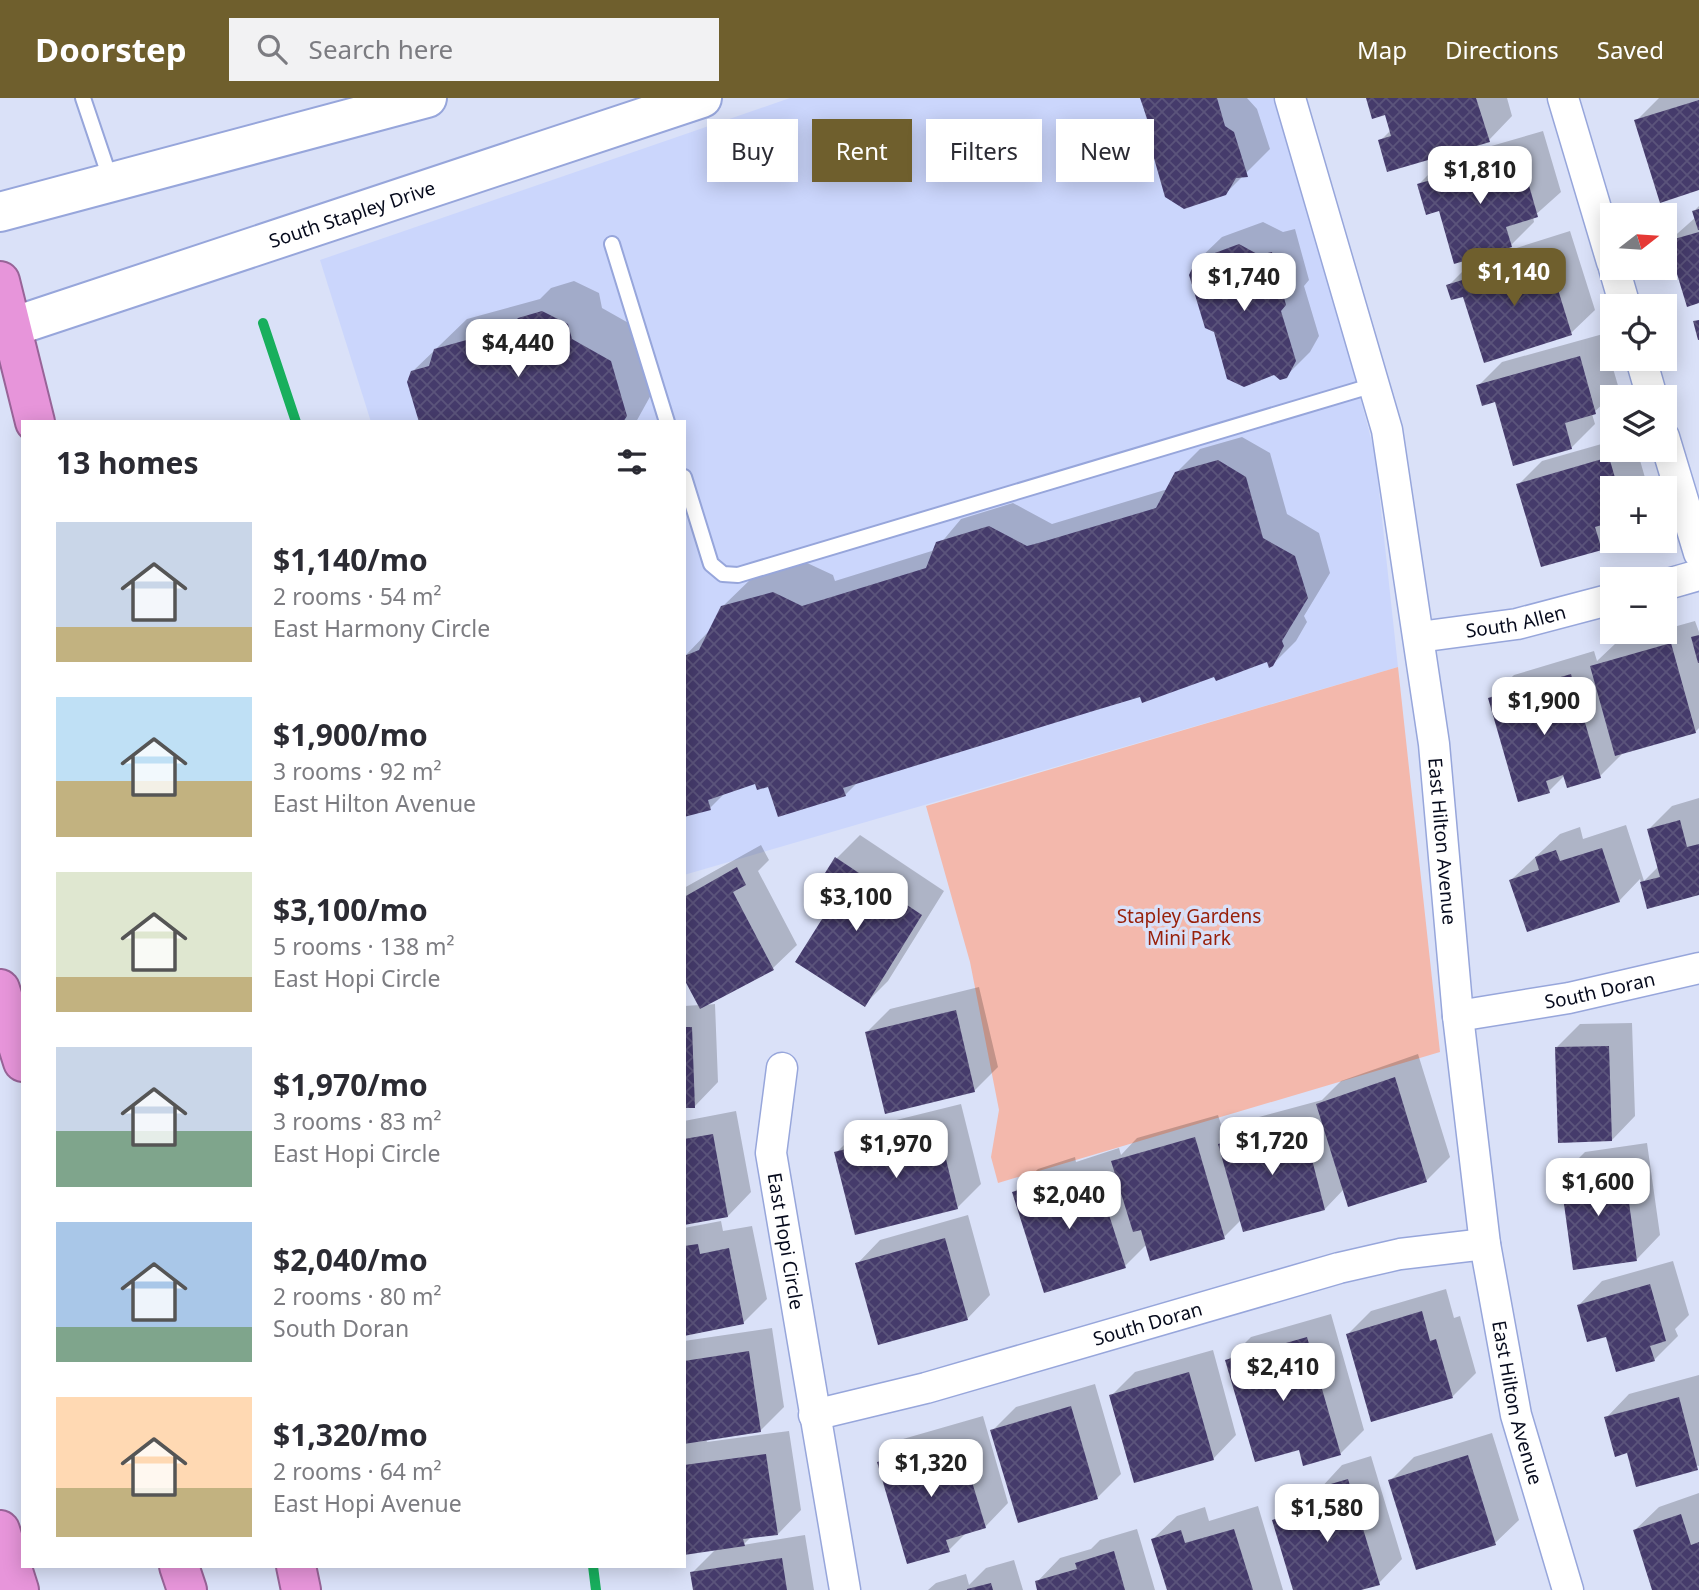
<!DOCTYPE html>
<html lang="en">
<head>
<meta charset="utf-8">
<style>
	:root { --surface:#fff; --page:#f2f2f3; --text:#2b2b33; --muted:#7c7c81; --accent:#6f5f2d }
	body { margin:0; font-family:"Noto Sans",sans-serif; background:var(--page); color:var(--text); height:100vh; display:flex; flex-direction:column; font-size:26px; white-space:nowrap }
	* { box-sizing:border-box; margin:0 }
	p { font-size:23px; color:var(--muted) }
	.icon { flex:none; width:38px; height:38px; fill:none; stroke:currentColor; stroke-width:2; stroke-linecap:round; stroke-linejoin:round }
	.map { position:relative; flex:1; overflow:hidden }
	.sheet { position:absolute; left:21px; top:322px; width:665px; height:1148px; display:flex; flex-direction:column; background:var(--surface); border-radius:0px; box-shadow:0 4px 18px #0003 }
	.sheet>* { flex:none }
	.banner { position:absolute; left:707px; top:21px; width:665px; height:63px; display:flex; gap:14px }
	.needle { width:46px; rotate:73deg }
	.buttons { position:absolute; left:1600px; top:105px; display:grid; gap:14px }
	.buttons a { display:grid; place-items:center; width:77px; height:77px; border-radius:0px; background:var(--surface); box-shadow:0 4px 18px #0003; font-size:35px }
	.price { position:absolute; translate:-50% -60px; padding:0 16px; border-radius:14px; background:#fff; color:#222; font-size:23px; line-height:46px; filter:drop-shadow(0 2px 4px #0008) }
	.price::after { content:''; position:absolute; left:50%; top:42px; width:21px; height:16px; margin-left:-10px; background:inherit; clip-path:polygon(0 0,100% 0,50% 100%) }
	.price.on { background:var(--accent); color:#fff }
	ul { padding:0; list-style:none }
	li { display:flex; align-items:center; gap:21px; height:175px; padding:0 35px }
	li span { display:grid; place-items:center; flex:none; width:196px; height:140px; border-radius:0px; color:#555 }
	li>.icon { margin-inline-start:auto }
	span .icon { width:84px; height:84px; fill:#fffc; stroke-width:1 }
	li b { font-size:30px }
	h2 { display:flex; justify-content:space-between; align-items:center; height:84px; padding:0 35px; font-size:30px }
	.pill { padding:0 24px; border-radius:0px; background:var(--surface); box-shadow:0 4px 18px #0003; font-size:24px; line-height:63px }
	.pill.on { background:var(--accent); color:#fff }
	header { display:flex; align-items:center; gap:42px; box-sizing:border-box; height:98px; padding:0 35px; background:var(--accent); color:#fff }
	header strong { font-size:33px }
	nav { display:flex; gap:38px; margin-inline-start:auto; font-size:24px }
	.search { width:490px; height:63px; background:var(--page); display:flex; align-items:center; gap:18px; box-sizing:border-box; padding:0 24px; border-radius:0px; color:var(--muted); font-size:26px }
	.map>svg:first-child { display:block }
	.built { fill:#cbd6fc }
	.green { fill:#f3b8ac }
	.shadow { fill:#0003 }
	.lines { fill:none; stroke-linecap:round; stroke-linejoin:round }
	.stream { stroke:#18af5d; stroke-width:10 }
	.building { fill:url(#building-cross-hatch) }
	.service-casing { stroke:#97a6db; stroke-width:18 }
	.minor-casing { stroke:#97a6db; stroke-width:33 }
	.secondary-casing { stroke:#97a6db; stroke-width:42 }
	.motorway-casing { stroke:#986498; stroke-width:42 }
	.service { stroke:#fff; stroke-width:14 }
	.minor { stroke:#fff; stroke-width:30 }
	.secondary { stroke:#fff; stroke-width:38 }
	.motorway { stroke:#e795da; stroke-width:38 }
	.labels { text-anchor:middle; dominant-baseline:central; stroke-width:7; stroke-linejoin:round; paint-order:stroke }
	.street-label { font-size:19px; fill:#060a1c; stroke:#dae1f8 }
	.park-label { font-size:19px; fill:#98210b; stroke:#dae1f8 }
</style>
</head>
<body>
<header>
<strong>Doorstep</strong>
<div class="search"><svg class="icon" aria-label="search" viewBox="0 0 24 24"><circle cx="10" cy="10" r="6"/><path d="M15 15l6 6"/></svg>Search here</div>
<nav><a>Map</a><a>Directions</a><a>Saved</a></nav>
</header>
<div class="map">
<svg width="1699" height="1492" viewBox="0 0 1699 1492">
	<defs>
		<pattern id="building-cross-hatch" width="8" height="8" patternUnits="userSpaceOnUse" patternTransform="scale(1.75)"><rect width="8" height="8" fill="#453b6b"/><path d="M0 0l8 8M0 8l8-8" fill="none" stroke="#5b547b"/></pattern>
	</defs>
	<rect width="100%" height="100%" fill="#dae1f8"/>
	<path class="built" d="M790,0H1273L1334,199L1375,356L1398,569L684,777V324H371L320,162Z"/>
	<path class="green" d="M1398,569L1440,954L998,1085L991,1059L999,1012L970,864L926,708Z"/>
	<path class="shadow" d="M1141,0H1247L1257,11L1270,51L1225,96L1167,98Z
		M1368,0H1507L1512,18L1489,42L1380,43L1391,32L1386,15Z
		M1659,0H1699V90L1636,23Z
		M1543,33L1561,94L1533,119L1534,124L1511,147L1440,111L1419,86L1443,62Z
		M1699,108V203L1669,143L1696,119L1694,113Z
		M1263,124L1283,134L1295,131L1309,182L1304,188L1319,238L1310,254L1286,278L1197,163L1222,139Z
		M1570,133L1595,212L1571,235L1448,188L1472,164Z
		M574,183L599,195L602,210L641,232L657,286L636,324H420L412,274L467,221L540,201L551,190Z
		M1603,236L1619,291L1592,316L1595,326L1571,350L1478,288L1502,264Z
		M1242,339L1270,355L1287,416L1319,435L1330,475L1304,518L1307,524L1296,543L1272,567L1268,562L1141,597L858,684L845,697L756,684L726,694L710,710L684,718V559L710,532L722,509L754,478L805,464L833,477L835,483L935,452L961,421L1013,405L1052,426L1168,391L1176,375L1200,351Z
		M1612,343V352H1637L1648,390H1612V439L1601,450L1518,387L1542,363Z
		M1695,523L1699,534V630L1695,634L1624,654L1600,678L1565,677L1549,693L1490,600L1514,577L1594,553L1597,563L1616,545Z
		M1699,700V795L1648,809L1640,781L1619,803L1511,782L1560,736L1580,729L1583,741L1626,727L1644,783L1659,768L1649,731L1672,708Z
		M860,737L944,793L888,883L865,906L831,810L837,760Z
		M761,747L769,762L758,773L797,847L773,870L705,907L715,906L718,984L695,1008H684V908L700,907L684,877V790Z
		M979,889L998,969L974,993L867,934L890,911Z
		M1632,925L1635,1018L1612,1042L1556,950L1580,926Z
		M1418,956L1450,1059L1427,1082L1349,1106L1344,1091L1325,1111L1241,1122L1224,1139L1147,1146L1125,1168L1014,1094L1038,1071L1075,1059L1076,1064L1119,1050L1121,1057L1137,1040L1218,1017L1226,1041L1244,1023L1322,1002L1341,983Z
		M961,1006L981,1086L957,1110L836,1055L860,1031Z
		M736,1013L751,1094L728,1118L684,1126V1023Z
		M1647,1045L1660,1137L1637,1161L1561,1078L1585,1054Z
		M968,1117L990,1197L967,1221L857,1166L880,1142Z
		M721,1123L723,1133L752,1128L767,1201L743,1225L684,1237V1130Z
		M1673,1163L1689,1217L1675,1231L1678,1238L1654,1262L1608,1237L1579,1207L1602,1183Z
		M1446,1191L1454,1220L1460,1218L1476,1275L1453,1298L1373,1322L1348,1236L1371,1213Z
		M1331,1216L1364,1332L1340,1356L1300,1350L1227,1263L1251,1239Z
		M772,1230L784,1309L760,1333L706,1341L707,1344L789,1333L801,1412L778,1436L752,1438L743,1447L805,1437L814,1492H695L692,1475L716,1451L684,1456V1347L688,1344H684V1243Z
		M1213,1252L1236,1337L1213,1361L1111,1298L1135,1274Z
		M1699,1277V1368L1628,1353L1606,1320L1629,1296Z
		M1095,1286L1121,1376L1098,1399L1019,1423L992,1333L1016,1309Z
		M983,1318L1008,1405L985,1429L967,1434L949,1452L879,1365L903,1341Z
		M1492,1335L1519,1422L1495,1445L1390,1383L1414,1359Z
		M1371,1358L1402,1461L1379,1485L1355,1492H1295L1274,1422L1298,1398L1319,1392L1342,1367Z
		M1699,1395V1492H1654L1635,1432L1659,1409Z
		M1258,1408L1283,1492H1168L1153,1441L1177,1418L1205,1409L1209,1423Z
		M1137,1431L1155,1492H1039L1037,1484L1060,1460L1091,1451L1100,1442Z
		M1014,1462L1023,1492H928L936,1485L966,1476L969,1487L986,1470Z"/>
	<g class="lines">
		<path class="stream" d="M263,225L296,324
			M593,1468L596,1492"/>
	</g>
	<path class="building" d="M1140,0H1217L1225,28L1234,34L1248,79L1236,80L1226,97L1184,111L1165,99L1146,32L1149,26Z
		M1366,0H1476L1490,44L1387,74L1378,42L1391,38L1385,17L1372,21Z
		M1699,2V92L1660,105L1634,22Z
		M1520,56L1538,119L1506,129L1512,149L1454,166L1439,113L1426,117L1417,86Z
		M1699,111V132H1698L1692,113Z
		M1699,134V205L1687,209L1667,143Z
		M1239,146L1259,157L1272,154L1286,207L1281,213L1296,263L1287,280L1280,282L1274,277L1244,289L1227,281L1214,234L1205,230L1189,177L1196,162Z
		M1547,156L1572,237L1484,265L1463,199L1451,202L1446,187Z
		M542,213L568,226L572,241L611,263L627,318L623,324H419L407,284L411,273L429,268L434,251L510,230L518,220Z
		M1699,222V242H1698L1693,223Z
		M1580,258L1596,316L1565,325L1572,351L1513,368L1495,304L1482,308L1476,287Z
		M1609,359L1618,390H1612V424L1595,429L1602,452L1541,469L1516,386Z
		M1218,362L1246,379L1263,440L1295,458L1308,500L1282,543L1284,548L1273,568L1269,570L1267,564L1216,583L1214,579L1142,605L1140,599L1090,614L843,690L846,698L778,719L768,689L757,692L755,686L708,702L711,712L684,719V558L699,552L721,508L773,494L802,508L926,470L936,444L989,428L1027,448L1042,444L1156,410L1175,374Z
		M1699,537V565H1698L1691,539Z
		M1671,545L1696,635L1615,658L1590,568Z
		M1571,576L1601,680L1567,690L1563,677L1546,683L1550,695L1518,704L1488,600Z
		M1680,722L1687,749L1699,746V797L1647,811L1640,784L1660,779L1647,731Z
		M1602,750L1620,804L1527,834L1509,782L1539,772L1535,759L1556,752L1560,763Z
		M835,759L922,817L865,909L795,864L829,810L810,799Z
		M737,769L746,787L733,794L774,872L700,911L684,881V799Z
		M956,912L975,994L885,1016L865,934Z
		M684,929H692L695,1010H684Z
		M1609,948L1612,1043L1558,1045L1555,949Z
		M1395,979L1427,1084L1348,1109L1316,1006Z
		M1302,1023L1325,1112L1243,1134L1218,1046Z
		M938,1028L958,1111L855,1137L834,1054Z
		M713,1036L728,1119L684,1127V1041Z
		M1195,1039L1225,1141L1150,1163L1141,1132L1133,1134L1111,1063Z
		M1624,1068L1637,1163L1573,1172L1560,1077Z
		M1095,1073L1126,1170L1044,1195L1012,1094L1051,1082L1053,1086Z
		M945,1140L968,1222L878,1247L855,1165Z
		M698,1146L700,1156L729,1150L744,1226L684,1238V1148Z
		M1650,1186L1666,1243L1650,1248L1655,1263L1616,1274L1606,1239L1587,1244L1577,1207Z
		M1422,1213L1430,1243L1436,1241L1453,1300L1371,1324L1346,1236Z
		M1307,1239L1341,1357L1303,1368L1299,1352L1255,1364L1225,1262Z
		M749,1253L761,1334L684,1346V1263Z
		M1189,1274L1214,1362L1134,1385L1109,1297Z
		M1679,1299L1698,1372L1636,1389L1627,1355L1615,1359L1604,1319Z
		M1071,1308L1098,1401L1018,1425L990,1332Z
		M959,1341L986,1430L946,1442L950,1454L907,1466L877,1364Z
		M766,1356L778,1437L743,1441L745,1448L684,1457V1367Z
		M1468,1357L1496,1447L1416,1472L1388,1382Z
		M1348,1381L1380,1487L1361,1492H1293L1272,1422L1321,1407L1317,1390Z
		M1681,1416L1691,1447L1699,1444V1492H1652L1633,1432Z
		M1234,1431L1253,1492H1167L1151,1441L1181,1432L1185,1445Z
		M1114,1453L1125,1492H1037L1035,1483L1077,1471L1075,1465Z
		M782,1460L787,1492H693L690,1474Z
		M991,1485L993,1492H967V1491Z"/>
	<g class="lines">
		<g class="service-casing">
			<path id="service" d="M83,0L111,83
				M612,146L667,324
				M684,379L711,466L723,476L738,477L1374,287"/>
		</g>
		<g class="minor-casing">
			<g id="minor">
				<path id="s1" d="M1290,0L1387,332L1434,646L1458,918L1485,1146L1516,1317L1568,1492"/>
				<path d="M1563,0L1612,164"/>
				<path d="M1614,170L1625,208"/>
				<path d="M1641,261L1652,299"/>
				<path d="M1664,339L1699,455"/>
				<path d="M1664,487L1699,477"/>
				<path id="s2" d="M1419,539L1517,526L1612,501"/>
				<path id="s3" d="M1458,918L1569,900L1699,870"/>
				<path id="s4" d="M782,970L771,1055L845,1492"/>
				<path id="s5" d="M814,1317L926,1290L1339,1170L1400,1156L1485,1146"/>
			</g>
		</g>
		<g class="secondary-casing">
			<g id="secondary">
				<path d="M0,114L427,0"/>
				<path id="s6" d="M0,233L702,0"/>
			</g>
		</g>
		<g class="motorway-casing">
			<path id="motorway" d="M0,183L35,324
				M0,891L23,964
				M0,1432L19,1492
				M179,1468L187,1492
				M296,1468L301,1492"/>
		</g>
		<use href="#service" class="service"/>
		<use href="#minor" class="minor"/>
		<use href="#secondary" class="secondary"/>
		<use href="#motorway" class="motorway"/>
	</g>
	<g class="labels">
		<g class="street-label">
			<text stroke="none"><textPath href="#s6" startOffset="371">South Stapley Drive</textPath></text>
			<text stroke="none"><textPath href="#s2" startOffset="98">South Allen</textPath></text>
			<text stroke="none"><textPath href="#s1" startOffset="761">East Hilton Avenue</textPath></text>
			<text stroke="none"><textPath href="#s3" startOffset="144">South Doran</textPath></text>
			<text stroke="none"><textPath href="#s4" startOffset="175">East Hopi Circle</textPath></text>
			<text stroke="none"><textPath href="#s5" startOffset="346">South Doran</textPath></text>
			<text stroke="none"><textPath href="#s1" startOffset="1328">East Hilton Avenue</textPath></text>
		</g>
		<g class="park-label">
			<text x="1189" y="818">Stapley Gardens<tspan x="1189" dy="22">Mini Park</tspan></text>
		</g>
	</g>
</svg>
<div class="buttons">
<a><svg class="needle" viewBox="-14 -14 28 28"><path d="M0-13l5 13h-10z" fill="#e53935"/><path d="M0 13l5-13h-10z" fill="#7c7c81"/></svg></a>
<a><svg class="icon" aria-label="locate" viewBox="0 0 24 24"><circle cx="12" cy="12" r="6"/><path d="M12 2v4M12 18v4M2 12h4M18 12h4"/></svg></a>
<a><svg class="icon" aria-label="layers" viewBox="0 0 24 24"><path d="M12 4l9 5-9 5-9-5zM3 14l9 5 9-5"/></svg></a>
<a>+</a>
<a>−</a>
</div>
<b class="price" style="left:1480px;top:108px">$1,810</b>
<b class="price on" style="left:1514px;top:210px">$1,140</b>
<b class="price" style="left:1244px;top:215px">$1,740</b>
<b class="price" style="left:518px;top:281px">$4,440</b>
<b class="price" style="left:1544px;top:639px">$1,900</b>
<b class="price" style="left:856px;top:835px">$3,100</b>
<b class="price" style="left:1272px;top:1079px">$1,720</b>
<b class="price" style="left:896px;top:1082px">$1,970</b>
<b class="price" style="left:1598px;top:1120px">$1,600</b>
<b class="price" style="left:1069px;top:1133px">$2,040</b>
<b class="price" style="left:1283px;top:1305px">$2,410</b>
<b class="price" style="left:931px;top:1401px">$1,320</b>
<b class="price" style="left:1327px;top:1446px">$1,580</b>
<div class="banner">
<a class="pill">Buy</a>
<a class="pill on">Rent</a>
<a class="pill">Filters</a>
<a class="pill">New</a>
</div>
<section class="sheet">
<h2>13 homes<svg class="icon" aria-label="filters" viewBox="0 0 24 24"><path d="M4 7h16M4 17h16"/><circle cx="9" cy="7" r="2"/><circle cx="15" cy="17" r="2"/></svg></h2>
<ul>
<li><span style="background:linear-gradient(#c9d6e8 75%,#c2b280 0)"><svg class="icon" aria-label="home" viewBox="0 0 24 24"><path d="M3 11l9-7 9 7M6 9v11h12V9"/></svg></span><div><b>$1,140/mo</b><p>2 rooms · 54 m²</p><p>East Harmony Circle</p></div></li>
<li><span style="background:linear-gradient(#bfe0f5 60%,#c2b280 0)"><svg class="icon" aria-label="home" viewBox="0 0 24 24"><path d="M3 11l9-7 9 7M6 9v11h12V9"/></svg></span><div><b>$1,900/mo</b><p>3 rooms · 92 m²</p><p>East Hilton Avenue</p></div></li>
<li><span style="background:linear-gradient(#dfe7d0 75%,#c2b280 0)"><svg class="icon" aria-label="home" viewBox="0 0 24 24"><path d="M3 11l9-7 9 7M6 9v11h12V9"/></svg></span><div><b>$3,100/mo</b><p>5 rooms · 138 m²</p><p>East Hopi Circle</p></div></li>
<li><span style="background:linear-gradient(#c9d6e8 60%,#7fa58c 0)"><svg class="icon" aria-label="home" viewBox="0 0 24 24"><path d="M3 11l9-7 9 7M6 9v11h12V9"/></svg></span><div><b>$1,970/mo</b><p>3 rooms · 83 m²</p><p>East Hopi Circle</p></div></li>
<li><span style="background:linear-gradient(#a9c7e8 75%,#7fa58c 0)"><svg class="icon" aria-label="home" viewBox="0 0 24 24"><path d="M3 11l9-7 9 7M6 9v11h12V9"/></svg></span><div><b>$2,040/mo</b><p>2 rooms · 80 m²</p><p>South Doran</p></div></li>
<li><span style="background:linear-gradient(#ffd9b3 65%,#c2b280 0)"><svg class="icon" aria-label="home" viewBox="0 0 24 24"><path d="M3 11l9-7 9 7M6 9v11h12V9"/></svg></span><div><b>$1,320/mo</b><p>2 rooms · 64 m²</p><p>East Hopi Avenue</p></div></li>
</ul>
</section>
</div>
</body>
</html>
